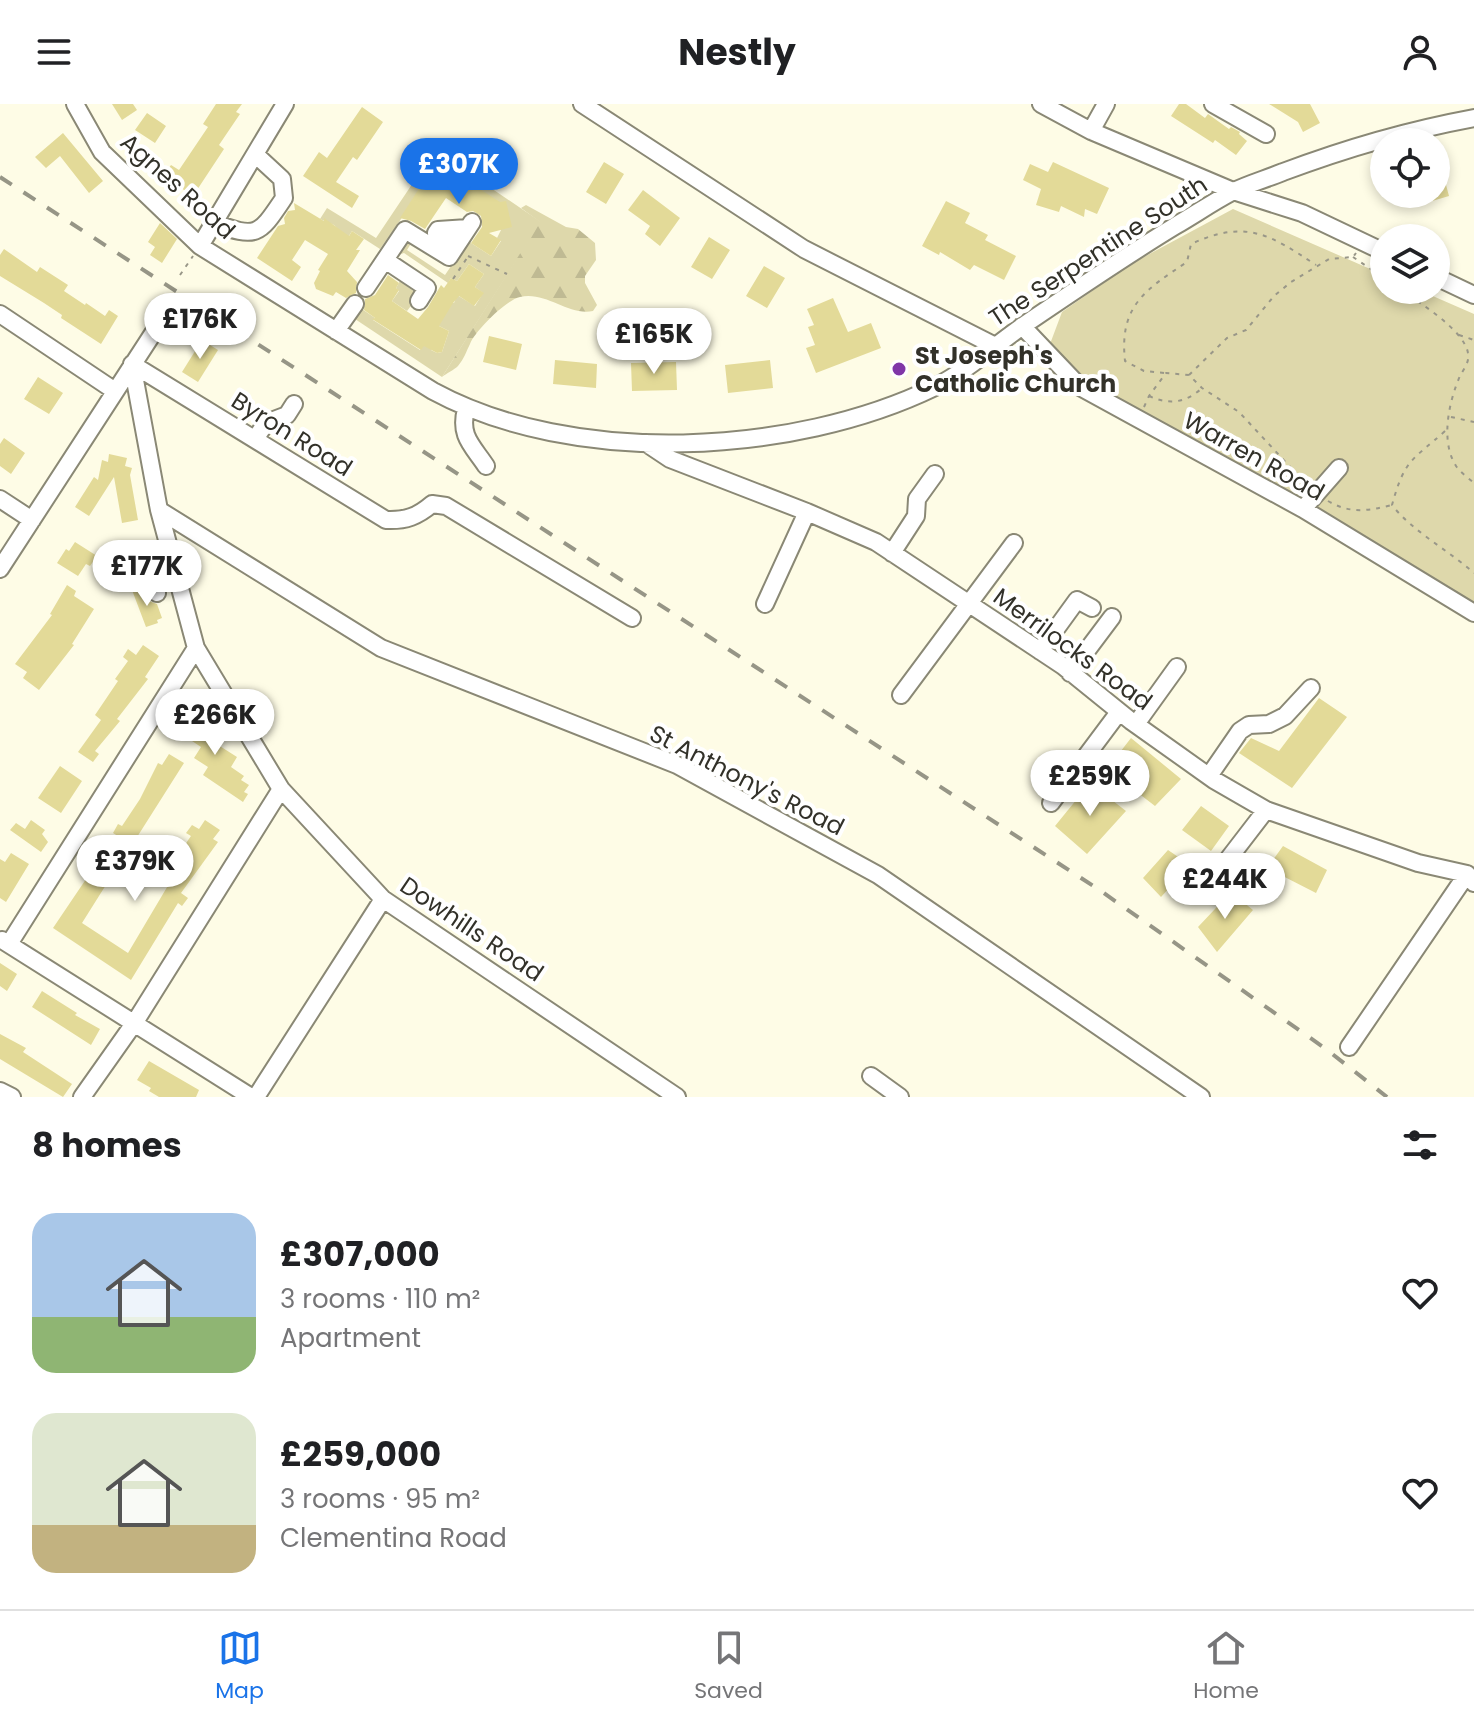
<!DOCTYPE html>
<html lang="en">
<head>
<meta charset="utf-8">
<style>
	:root { --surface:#fff; --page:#f6f6f6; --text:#202124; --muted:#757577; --line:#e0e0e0; --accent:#1a73e8 }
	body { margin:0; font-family:Poppins,sans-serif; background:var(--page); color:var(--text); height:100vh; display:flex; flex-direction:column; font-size:30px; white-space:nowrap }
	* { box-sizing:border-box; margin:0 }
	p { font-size:26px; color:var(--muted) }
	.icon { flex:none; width:44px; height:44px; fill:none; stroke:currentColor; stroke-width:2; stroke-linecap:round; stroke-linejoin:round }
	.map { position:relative; height:993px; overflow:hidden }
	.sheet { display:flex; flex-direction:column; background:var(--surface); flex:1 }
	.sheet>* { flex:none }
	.tools { position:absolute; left:1370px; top:24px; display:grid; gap:16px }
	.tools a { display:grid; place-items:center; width:80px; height:80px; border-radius:50%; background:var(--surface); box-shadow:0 4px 12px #0003; font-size:40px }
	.price { position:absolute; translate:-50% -68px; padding:0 18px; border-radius:28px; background:#fff; color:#222; font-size:26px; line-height:52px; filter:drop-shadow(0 2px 4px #0008) }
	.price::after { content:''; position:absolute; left:50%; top:48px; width:24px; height:18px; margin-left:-12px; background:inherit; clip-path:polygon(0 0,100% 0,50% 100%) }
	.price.on { background:var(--accent); color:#fff }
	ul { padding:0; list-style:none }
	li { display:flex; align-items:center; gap:24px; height:200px; padding:0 32px }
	li span { display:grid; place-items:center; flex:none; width:224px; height:160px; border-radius:24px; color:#555 }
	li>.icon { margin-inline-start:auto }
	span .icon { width:96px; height:96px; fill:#fffc; stroke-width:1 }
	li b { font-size:34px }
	h2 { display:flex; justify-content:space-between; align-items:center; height:96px; padding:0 32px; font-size:34px }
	header { display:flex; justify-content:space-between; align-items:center; height:104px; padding:0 32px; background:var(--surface); font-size:36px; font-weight:700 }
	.menu { display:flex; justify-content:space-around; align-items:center; height:112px; border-top:2px solid var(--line); background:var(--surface); font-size:22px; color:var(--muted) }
	.menu a { display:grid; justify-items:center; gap:4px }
	.menu .on { color:var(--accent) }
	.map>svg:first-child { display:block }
	.green { fill:#ded8ab }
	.forest { fill:url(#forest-firs) }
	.building { fill:#e3da98 }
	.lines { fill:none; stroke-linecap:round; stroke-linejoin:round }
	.minor-casing { stroke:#8a8875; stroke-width:20 }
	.path { stroke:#999788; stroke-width:2; stroke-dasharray:4 6; stroke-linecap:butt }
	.minor { stroke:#fff; stroke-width:16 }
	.rail { stroke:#969586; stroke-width:4; stroke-dasharray:14 14; stroke-linecap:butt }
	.poi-dot { fill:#8036a8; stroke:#fff; stroke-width:3 }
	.labels { text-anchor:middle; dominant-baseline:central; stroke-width:8; stroke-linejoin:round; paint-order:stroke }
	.street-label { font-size:24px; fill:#323129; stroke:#fff }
	.poi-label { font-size:24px; font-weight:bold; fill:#323129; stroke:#fff; text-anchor:start }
</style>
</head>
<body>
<header><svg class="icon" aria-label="menu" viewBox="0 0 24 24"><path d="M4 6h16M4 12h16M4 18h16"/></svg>Nestly<svg class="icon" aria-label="person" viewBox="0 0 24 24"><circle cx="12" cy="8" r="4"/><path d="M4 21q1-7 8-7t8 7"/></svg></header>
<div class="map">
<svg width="1474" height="993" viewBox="0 0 1474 993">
	<defs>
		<pattern id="forest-firs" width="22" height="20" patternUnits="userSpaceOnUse" patternTransform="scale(2)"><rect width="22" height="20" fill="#ded8ab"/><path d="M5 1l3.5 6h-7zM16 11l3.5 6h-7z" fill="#bfba93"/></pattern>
	</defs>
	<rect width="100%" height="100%" fill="#fefce6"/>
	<path class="green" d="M435,46L541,118L442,273L355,215L359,203L375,214L373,216L420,246L426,238L431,240V246L437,249L442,248L449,227L437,221L452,198L454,199L457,191L475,202L483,189L475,183L484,170L469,160L457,177L451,174L448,179L404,149L398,151L394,156L406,138L415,133L407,146L445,171L468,137L491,152L501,137L497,134L501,126L496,99L464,75L461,77L454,73L451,63L425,69L427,78L380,145L352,127L347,135L334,121L320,115L327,104L376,134Z
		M1233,105L1384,171V186H1419L1474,210V516L1303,405L1080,283L1047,248L1062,208L1129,161Z
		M400,177L416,189L417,194L407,207L392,197L399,187L396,184Z"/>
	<path class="forest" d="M526,101L566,123L578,125L595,139L596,156L585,172V179L597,201L593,207C568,212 546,187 520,193C506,196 475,227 470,240C466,248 464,255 458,262C454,266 447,269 442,273L540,118L521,104Z"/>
	<path class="building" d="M112,0H133L137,6L122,16Z
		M216,0H242L236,8L240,10L219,41L224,45L197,86L195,84L190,90L163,72L171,61L179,66L208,23L203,20Z
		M1179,0H1186L1205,14L1208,10L1229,25L1231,23L1240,28L1239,30L1247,37L1236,51L1215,36L1213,39L1171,12Z
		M1269,0H1310L1320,19L1303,28L1298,18Z
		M362,3L383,18L357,56L353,53L336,78L359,92L352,104L303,72L319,48L327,54Z
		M147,9L166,22L155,39L135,26Z
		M63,29L103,77L89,89L60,52L46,64L35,53Z
		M1436,55H1439L1449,92L1412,103L1408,90H1436Z
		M604,58L624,70L606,100L586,88Z
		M1053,58L1109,84L1097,110L1085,105L1084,113L1061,102L1059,108L1036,101L1041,85L1023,76L1030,60L1048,68Z
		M451,63L457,81L464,75L500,98L506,97L512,123L489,129L501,136L491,152L471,139L482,123L481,112L473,107L467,108L446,94L425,125L411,117L400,114L426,74L425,69Z
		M643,86L680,114L660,142L645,130L650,122L628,106Z
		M946,97L970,109L965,119L988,131L985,136L1016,152L1004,176L974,161L970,166L940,148L939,151L922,142Z
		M294,99L324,117V114L349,132L352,127L364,135L356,146H360L347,167L357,178L356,189L346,194L336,188L333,192L316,185L314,179L320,167L318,166L328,150L305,136L292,156L301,163L292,177L257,154L278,122L285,120L284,114L288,107L295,106Z
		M160,119L177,135L162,159L150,151L155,143L148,138Z
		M709,133L730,146L712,175L691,163Z
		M4,145L37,168L40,163L68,181L64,187L85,201L86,199L105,212L109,206L118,212L101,240L61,214L62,211L44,199L0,172V151Z
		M469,160L484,170L475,183L484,189L474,202L459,192L453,199L439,222L449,227L442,248L437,249L424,242L421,246L372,215L375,214L364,206L365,195L375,191L388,171L399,179L396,184L399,186L392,197L418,215L428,203L441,181L444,184L451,174L457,177Z
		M764,162L785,174L767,204L746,192Z
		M833,194L848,228L871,219L881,244L816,269L806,244L815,241L808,223L814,221L807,205Z
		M489,232L522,240L516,266L483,258Z
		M202,236L218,246L198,278L182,268Z
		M555,256L597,260L596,284L553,280Z
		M770,256L773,284L728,289L725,261Z
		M676,258L677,286L632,287L631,259Z
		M38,273L63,289L49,310L24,295Z
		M4,334L25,349L11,370L0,362V340Z
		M109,350L127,354L125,362L132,364L130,371L138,416L122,419L114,373L89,412L75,403L94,373L98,376L102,356L108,358Z
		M124,436L142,456L130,468L111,450Z
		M75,438L97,452L90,462L86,460L78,472L57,459L66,445L69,447Z
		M67,481L76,487L74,492L94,505L72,540L74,541L39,586L23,574L27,568L15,560L52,511L50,510Z
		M142,482L149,497L157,500L162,514L157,516L158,519L146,523L132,486Z
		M143,541L159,552L145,573L148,575L117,615L120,617L95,647L99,650L93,658L78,648L101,616L95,611L118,577L115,575L128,557L123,553L128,545L136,551Z
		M1319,594L1347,613L1292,684L1239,649L1251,634L1279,647Z
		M192,608L202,614L205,609L214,615L206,628L217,636L215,639L237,653L231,663L244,672L241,676L249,681L244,688L248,690L243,698L203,671L208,663L194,654L201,643L189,635L192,630L182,624Z
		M1131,634L1181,675L1155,702L1107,665Z
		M169,650L184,659L132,741L113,729L118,720L122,722L140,695L158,659L162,661Z
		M60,662L82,677L61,709L38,694Z
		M1090,679L1126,707L1087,750L1055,722Z
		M1201,702L1229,722L1211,747L1182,726Z
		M31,716L45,726L42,730L48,738L41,748L10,726L16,719L25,725Z
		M205,716L220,726L213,735L218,738L181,789L188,794L182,802L178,799L131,876L53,824L105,747L121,757L82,819L128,849L176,768L159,756L165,747L175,755L191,732L186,729L192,721L199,725Z
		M1283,742L1327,766L1316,789L1267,764Z
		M1168,746L1190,761L1161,793L1143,774Z
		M11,749L29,760L6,798L0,794V755L5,758Z
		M1231,788L1253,806L1217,848L1198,823Z
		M0,859L17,870L7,887L0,882Z
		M42,887L77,909L75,911L100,925L91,941L32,903Z
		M0,930L26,944L23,948L72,980L63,993L0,955Z
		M149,957L199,986L196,993H159L149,987L151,984L137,976Z"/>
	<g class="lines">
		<g class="minor-casing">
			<path id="minor" d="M75,0L102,48L200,142L433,287C573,363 793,352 935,283C968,266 994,242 1024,221C1074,187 1124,153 1175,122C1194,111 1213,98 1232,88C1248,80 1266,75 1283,68C1344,45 1409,26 1474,14
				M582,0L804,145L995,242
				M1041,0L1091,27L1233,87L1302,109L1384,148
				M1213,0L1266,30
				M1091,27L1106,0
				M214,119C258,135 259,131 284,94L282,75L255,50
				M457,140L436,129L438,126L468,124
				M200,142L285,0
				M385,156L427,184L419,197
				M1436,173L1474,191
				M366,184L405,126L449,153L472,118
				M0,210L115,287
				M1022,222L1080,283L1303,405L1474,509
				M336,227L355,200
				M132,260L159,406L196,544L281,685L383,795L677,993
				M132,260L386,416C406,417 418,412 432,400L446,402L632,514
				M466,305C459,332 472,341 486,362
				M255,335L266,319L287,311L294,300
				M646,339L670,355L807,408L876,438L1063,562L1131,617L1214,676L1266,706L1418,759L1467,770L1474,779
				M0,395L32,416
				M1303,405L1339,364
				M159,406L381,544L677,661L878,771L1201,993
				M892,449L916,412L917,395L935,370
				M0,465L163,214
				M157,489C148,468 155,467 174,461
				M765,500L807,408
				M1040,547L1077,496L1092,504
				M1070,569L1112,513
				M901,591L1014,439
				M1136,620L1177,563
				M1209,672L1240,627L1249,621L1269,620L1285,612L1311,584
				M1051,699L1119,608
				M1216,771L1266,706
				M2,836L251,993
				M9,840L196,544
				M1349,943L1467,770
				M871,972L900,993
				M0,987L12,993
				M82,993L135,918L281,685
				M256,993L383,795"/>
		</g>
		<path class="path" d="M468,152L507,170
			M1353,153L1384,174
			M180,171L193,152
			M453,175L469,151
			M1401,186C1420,199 1464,226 1468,249C1470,257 1464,265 1460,272C1449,297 1440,337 1456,362C1460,368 1468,374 1474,379
			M1459,231L1474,236
			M1164,269L1144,267L1125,257C1119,202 1145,186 1187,158L1191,140C1246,115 1269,130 1316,161
			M1189,271L1227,234L1246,226L1274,192L1291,178L1329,155L1353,153L1356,149
			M1149,292C1169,301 1185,299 1201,285
			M1144,303L1149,292L1166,269L1189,271L1202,284L1239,308L1307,381
			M1451,313L1474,318
			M1445,327C1412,357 1405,354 1392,401C1412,427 1448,446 1474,469
			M1328,397C1350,410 1368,407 1392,401"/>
		<use href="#minor" class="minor"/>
		<path class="rail" d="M0,73L1098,785L1326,945L1387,993"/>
	</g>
	<circle class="poi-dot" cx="899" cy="265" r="8"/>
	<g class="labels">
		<g class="street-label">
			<text transform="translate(178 82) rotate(42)">Agnes Road</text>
			<text transform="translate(1098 147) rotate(-33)">The Serpentine South</text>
			<text transform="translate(292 330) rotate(32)">Byron Road</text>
			<text transform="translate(1254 352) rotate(29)">Warren Road</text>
			<text transform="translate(1073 545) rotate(36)">Merrilocks Road</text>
			<text transform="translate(747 676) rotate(27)">St Anthony's Road</text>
			<text transform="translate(472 825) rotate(34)">Dowhills Road</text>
		</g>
		<g class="poi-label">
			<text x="915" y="251">St Joseph's<tspan x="915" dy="28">Catholic Church</tspan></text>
		</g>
	</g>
</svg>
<div class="tools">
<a><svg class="icon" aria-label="locate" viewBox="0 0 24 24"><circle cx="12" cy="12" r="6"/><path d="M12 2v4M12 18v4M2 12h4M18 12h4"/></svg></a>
<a><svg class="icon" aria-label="layers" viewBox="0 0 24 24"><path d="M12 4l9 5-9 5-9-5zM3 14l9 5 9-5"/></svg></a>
</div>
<b class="price on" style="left:459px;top:102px">£307K</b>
<b class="price" style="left:200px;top:257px">£176K</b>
<b class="price" style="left:654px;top:272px">£165K</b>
<b class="price" style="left:147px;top:504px">£177K</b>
<b class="price" style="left:215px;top:653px">£266K</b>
<b class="price" style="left:1090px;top:714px">£259K</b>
<b class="price" style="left:135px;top:799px">£379K</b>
<b class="price" style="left:1225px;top:817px">£244K</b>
</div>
<section class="sheet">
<h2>8 homes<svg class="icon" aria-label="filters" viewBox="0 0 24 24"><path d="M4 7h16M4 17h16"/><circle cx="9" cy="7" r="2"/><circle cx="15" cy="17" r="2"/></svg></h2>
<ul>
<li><span style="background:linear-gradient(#a9c7e8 65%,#8fb573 0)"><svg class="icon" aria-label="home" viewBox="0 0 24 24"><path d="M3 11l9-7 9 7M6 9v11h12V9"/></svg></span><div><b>£307,000</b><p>3 rooms · 110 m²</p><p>Apartment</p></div><svg class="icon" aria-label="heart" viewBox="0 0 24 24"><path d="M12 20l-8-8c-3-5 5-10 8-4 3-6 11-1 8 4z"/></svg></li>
<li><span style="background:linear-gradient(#dfe7d0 70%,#c2b280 0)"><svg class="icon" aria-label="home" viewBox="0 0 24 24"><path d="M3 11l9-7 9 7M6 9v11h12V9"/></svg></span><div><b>£259,000</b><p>3 rooms · 95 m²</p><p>Clementina Road</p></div><svg class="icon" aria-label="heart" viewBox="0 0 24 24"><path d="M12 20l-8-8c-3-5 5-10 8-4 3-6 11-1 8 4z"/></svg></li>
</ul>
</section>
<nav class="menu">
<a class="on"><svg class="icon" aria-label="map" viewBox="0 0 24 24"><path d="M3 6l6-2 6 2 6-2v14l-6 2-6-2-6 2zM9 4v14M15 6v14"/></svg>Map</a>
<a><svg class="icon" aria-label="saved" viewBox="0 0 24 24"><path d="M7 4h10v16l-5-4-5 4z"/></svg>Saved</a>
<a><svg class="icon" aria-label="home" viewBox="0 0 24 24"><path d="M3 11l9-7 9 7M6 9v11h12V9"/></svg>Home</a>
</nav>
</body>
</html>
